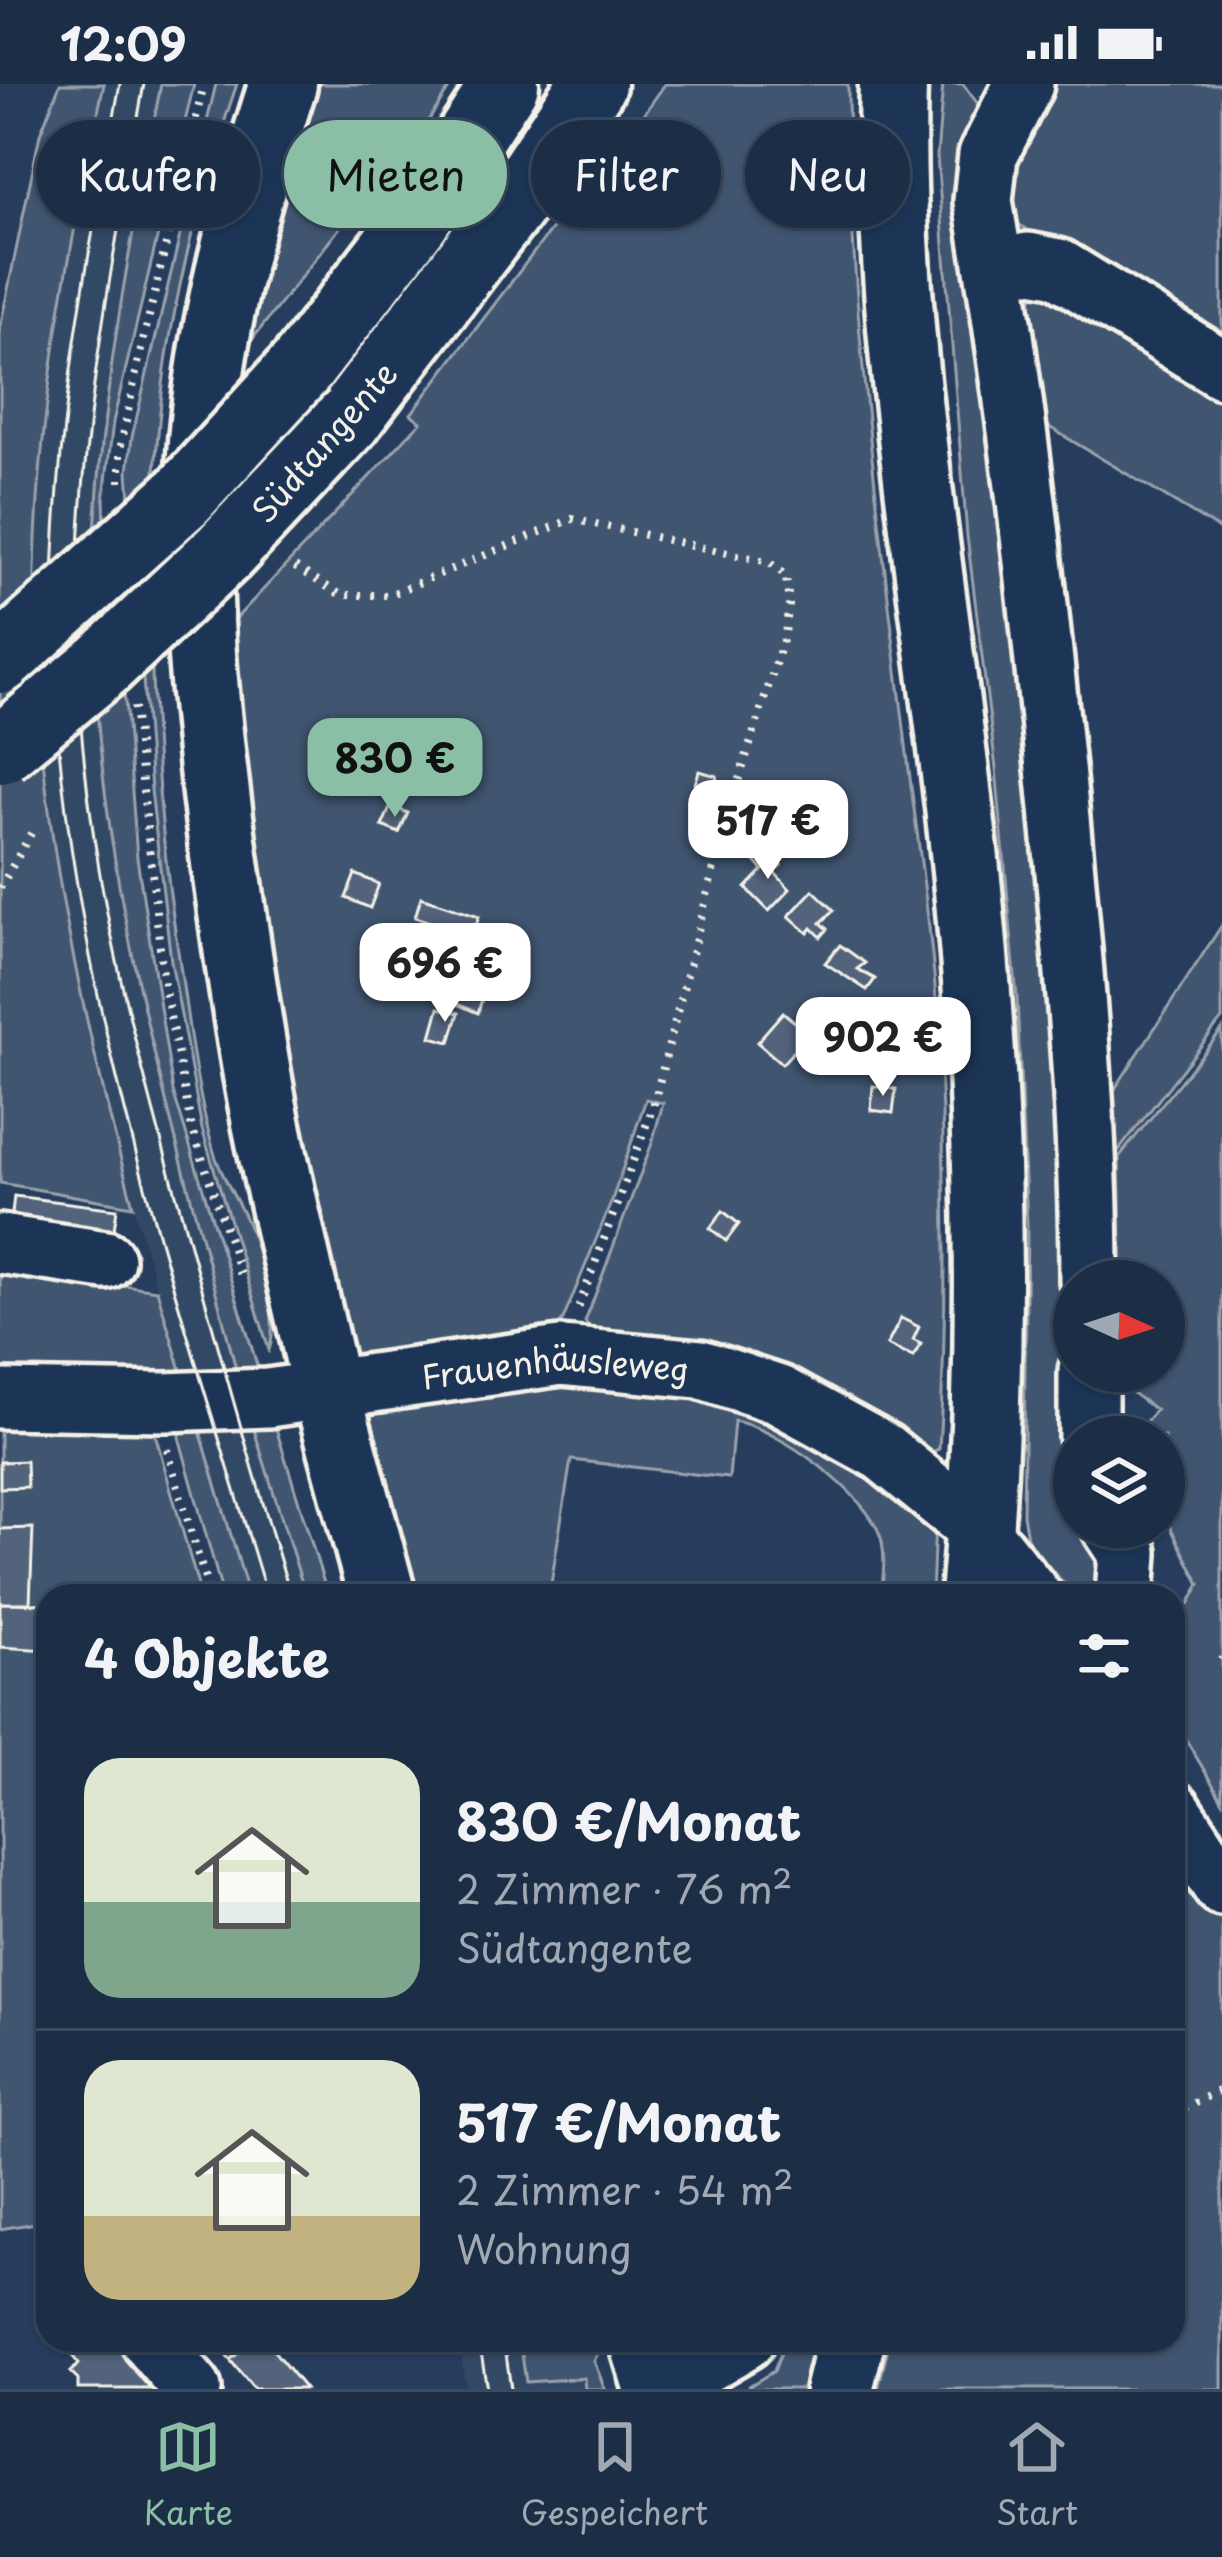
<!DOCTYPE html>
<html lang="de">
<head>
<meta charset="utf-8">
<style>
	:root { --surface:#1c2e46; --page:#293a51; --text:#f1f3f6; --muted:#a0a8b3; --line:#3a4a5f; --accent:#8abfa5 }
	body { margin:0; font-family:"Playpen Sans",sans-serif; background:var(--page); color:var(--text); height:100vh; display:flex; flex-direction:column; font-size:45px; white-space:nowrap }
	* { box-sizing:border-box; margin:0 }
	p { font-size:39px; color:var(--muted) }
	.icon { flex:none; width:66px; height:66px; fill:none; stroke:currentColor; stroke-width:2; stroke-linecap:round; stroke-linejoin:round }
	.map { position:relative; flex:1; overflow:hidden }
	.panel { position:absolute; left:36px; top:1500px; width:1149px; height:768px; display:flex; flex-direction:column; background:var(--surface); border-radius:36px; box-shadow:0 3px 9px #0004,0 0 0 3px var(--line) }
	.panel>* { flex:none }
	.banner { position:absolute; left:36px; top:36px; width:1152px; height:108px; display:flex; gap:24px }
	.needle { width:78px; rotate:93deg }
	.controls { position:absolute; left:1053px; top:1176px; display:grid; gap:24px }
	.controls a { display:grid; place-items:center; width:132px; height:132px; border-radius:50%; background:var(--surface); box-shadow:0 3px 9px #0004,0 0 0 3px var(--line); font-size:60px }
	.price { position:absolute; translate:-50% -102px; padding:0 27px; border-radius:24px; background:#fff; color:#222; font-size:39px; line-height:78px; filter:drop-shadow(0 3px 6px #0008) }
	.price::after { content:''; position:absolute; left:50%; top:72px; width:36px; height:27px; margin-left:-18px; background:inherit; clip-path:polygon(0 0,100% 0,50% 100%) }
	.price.selected { background:var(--accent); color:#111 }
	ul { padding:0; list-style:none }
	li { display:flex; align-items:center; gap:36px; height:300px; padding:0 48px }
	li+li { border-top:3px solid var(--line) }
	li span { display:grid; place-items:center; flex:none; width:336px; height:240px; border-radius:36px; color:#555 }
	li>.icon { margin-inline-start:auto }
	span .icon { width:144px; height:144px; fill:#fffc; stroke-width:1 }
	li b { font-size:51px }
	h2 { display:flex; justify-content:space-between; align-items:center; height:144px; padding:0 48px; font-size:51px }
	.tag { padding:0 42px; border-radius:54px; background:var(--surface); box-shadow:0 3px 9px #0004,0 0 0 3px var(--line); font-size:42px; line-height:108px }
	.tag.selected { background:var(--accent); color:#111 }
	.status { display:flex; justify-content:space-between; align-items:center; height:84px; padding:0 60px; background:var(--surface); direction:ltr }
	.status svg { height:33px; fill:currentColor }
	.dock { display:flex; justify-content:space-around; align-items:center; height:168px; border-top:3px solid var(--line); background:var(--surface); font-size:33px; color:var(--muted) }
	.dock a { display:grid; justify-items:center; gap:6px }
	.dock .selected { color:var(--accent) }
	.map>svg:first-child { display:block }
	.built { fill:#334966 }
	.green { fill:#40546f; stroke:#9aa2ac; stroke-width:3 }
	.building { fill:#52647b; stroke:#f4f1e8; stroke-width:3 }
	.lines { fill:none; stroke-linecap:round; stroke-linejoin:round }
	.minor-casing { stroke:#f4f1e8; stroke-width:66 }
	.major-casing { stroke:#f4f1e8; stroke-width:75 }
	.highway-casing { stroke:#f4f1e8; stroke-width:75 }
	.path { stroke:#f4f1e8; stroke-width:8; stroke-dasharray:3 9; stroke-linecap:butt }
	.minor { stroke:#1d3557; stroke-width:57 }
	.major { stroke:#1d3557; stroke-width:66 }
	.highway { stroke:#1d3557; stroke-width:66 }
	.tram { stroke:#f4f1e8; stroke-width:3 }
	.highway-bridge-casing { stroke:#f4f1e8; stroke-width:75; stroke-linecap:butt }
	.highway-bridge { stroke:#1d3557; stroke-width:66 }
	.labels { text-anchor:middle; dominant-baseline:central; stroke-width:9; stroke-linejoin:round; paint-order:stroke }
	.street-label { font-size:33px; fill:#f4f1e8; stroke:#1d3557 }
</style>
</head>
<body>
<div class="status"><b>12:09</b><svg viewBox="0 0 49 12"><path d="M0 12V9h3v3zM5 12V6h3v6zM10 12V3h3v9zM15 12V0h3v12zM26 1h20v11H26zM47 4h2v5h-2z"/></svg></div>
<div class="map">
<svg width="1222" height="2305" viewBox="0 0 1222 2305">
	<rect width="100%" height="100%" fill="#263d5d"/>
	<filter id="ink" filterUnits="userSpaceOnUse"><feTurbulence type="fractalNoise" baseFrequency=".00833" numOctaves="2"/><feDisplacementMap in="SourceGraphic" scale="24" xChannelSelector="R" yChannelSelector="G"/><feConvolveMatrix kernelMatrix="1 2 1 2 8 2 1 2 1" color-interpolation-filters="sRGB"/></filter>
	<g filter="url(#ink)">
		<path class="built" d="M104,0H161L123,208L98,421L113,769L125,844L148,946L238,1293L184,1296L133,1122L80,917L50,743L35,577L39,392L69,175Z
			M251,1336L306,1512H249L198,1340Z
			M459,2256H520L526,2298L585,2294V2305H466Z"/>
		<path class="green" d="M60,0H104C70,159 38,322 35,486C30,703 77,913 133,1122L0,1099V244L40,50Z
			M161,0H194L113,338L104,413L105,448L126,627L137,774L173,1007L258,1284L238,1293C175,1045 96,798 93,539C91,358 127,177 161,0Z
			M216,0H237C201,104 171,218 160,327C143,500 151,682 176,854C187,924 194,1000 214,1068C222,1095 239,1117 249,1143C260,1172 280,1237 269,1266L202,1045L171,877L151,706L128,387L132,353Z
			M309,0H452L401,79L393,76L236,276Z
			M665,0H848C849,230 882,458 909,686C918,758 929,830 935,902C946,1056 949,1211 939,1365L917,1374L601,1259L585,1238L652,1059L663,1019L646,1015L611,1119L563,1236L552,1250L348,1274L311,1178L226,545L421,338L411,330L560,134L593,81L642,33Z
			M943,0H963L990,36L1075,1150L1074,1443H1090C1102,1465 1103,1482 1095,1506L1072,1507L1029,1464L1023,1431L1027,1142L1017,914L996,685L967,452L937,72Z
			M1046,0H1222V271L1001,129L1003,63Z
			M1064,200L1222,299V447L1049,343L1034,350L1023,236L1034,210Z
			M1222,841V935L1112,1075L1111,1011Z
			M1222,946V1716L1173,1634V1550L1200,1500L1164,1431V1353H1132L1156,1326L1124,1303V1287H1164V1197H1122L1119,1073Z
			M0,1182L157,1206L184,1296L0,1302Z
			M593,1287L769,1323L935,1437L932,1512H881C883,1494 886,1472 881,1454C868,1410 778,1344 734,1337L729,1394L571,1376L549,1512H407L368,1338L377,1322Z
			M0,1329L142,1337L156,1353L201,1512H48V2137L0,2145Z
			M251,1336L274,1338L328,1512H306Z
			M198,1340L249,1512H223L179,1353L183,1345Z
			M1173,1746L1222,1830V2305H878L890,2256H1173Z
			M520,2256H600L602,2262L594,2277L605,2305H585L584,2294L526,2298Z
			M786,2256H816L802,2305H744L774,2287Z"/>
		<path class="building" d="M699,687L717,692L711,715L692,710Z
			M391,722L408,729L399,749L382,742Z
			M765,766L781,781L774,788L790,805L769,827L746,804L763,786L754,776Z
			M355,790L379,800L370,824L346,814Z
			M813,806L834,826L821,839L828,845L821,853L812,844L808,849L789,832Z
			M421,813L479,832L472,852L415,833Z
			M840,861L865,879L857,885L875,895L867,906L825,879Z
			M448,881L488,893L478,929L438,912Z
			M439,924L459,929L450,958L431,953Z
			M783,928L809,950L782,980L757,958Z
			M873,1002L896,1005L893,1029L871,1026Z
			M14,1112L117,1125L111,1166L9,1154Z
			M723,1127L739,1140L726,1157L710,1144Z
			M901,1234L919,1243L913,1256L921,1260L913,1273L887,1261Z
			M26,1377L27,1403L0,1404V1378Z
			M33,1444L30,1519H0V1445Z
			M0,1519L48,1520V1566L0,1563Z
			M117,2256L159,2305H78V2296L70,2288L79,2280L60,2257Z
			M212,2256H253L230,2276Z
			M253,2256H265L305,2305H254L230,2276Z"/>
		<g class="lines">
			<g class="minor-casing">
				<g id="minor">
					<path d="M1024,0L988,71L983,117C1017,318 1039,521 1059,724C1074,881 1089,1039 1089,1197"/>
					<path d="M995,186L1028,178L1058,184L1222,285"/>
					<path d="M0,1160L105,1176"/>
					<path id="s1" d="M0,1315L165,1318L268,1314L561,1272L700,1285L779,1311L883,1368L980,1447L1032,1512"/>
					<path d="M1088,1353V1287"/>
					<path d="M1111,1443L1128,1469L1125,1512"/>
					<path d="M1173,1727L1222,1802"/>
					<path d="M150,2256L192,2305"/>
					<path d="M661,2305L745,2256"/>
				</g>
			</g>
			<g class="major-casing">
				<path id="major" d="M893,0C885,259 940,528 966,786C991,1027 996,1271 974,1512
					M327,1308L382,1512
					M643,2256L658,2305
					M839,2305L851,2256"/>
			</g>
			<g class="highway-casing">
				<path id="highway" d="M283,0C249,106 217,216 205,327C188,476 204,624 224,771C236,856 247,940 263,1023C282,1119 305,1213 327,1308
					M302,283L416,135L505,0
					M347,337L514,118L592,0"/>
			</g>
			<path class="path" d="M120,398V366L140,270L204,0
				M295,483L341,511H389L572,435L769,478L786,492L789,521L785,550L727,733L653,1023L578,1225
				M134,623L164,901L191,1040L242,1195
				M0,804L33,746
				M167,1365L210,1512
				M1221,1576L1222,1574
				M1173,2030L1222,2005"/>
			<use href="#minor" class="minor"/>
			<use href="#major" class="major"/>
			<use href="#highway" class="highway"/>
			<path class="tram" d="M120,0C85,187 48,376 53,567C62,881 177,1212 267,1512
				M144,0C111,182 76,363 77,549C78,746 128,940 181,1128C216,1257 252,1385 291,1512
				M479,2256L487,2305
				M504,2256L511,2305"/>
			<g class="highway-bridge-casing">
				<path id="highway-bridge" d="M0,576L184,412L302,283
					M0,666L103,581L224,468L347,337"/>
			</g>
			<use href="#highway-bridge" class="highway-bridge"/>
		</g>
	</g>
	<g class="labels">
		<g class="street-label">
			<text transform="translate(323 357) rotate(-49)">Südtangente</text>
			<text stroke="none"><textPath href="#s1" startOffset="558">Frauenhäusleweg</textPath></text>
		</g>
	</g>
</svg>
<div class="controls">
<a><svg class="needle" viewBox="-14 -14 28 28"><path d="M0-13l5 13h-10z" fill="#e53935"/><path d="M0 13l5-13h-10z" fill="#a0a8b3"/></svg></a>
<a><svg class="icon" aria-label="layers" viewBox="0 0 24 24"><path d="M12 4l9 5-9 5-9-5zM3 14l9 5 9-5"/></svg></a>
</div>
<b class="price selected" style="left:395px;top:736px">830 €</b>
<b class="price" style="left:768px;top:798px">517 €</b>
<b class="price" style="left:445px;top:941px">696 €</b>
<b class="price" style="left:883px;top:1015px">902 €</b>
<div class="banner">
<a class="tag">Kaufen</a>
<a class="tag selected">Mieten</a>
<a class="tag">Filter</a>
<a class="tag">Neu</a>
</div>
<section class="panel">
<h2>4 Objekte<svg class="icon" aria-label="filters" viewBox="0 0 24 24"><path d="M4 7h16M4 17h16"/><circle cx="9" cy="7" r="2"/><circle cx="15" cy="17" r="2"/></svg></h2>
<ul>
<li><span style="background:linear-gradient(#dfe7d0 60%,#7fa58c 0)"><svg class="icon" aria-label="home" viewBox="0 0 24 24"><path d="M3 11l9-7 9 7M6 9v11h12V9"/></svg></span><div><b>830 €/Monat</b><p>2 Zimmer · 76 m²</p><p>Südtangente</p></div></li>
<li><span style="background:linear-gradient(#dfe7d0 65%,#c2b280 0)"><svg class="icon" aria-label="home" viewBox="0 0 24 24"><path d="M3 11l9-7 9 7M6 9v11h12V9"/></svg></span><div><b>517 €/Monat</b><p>2 Zimmer · 54 m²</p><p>Wohnung</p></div></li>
</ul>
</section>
</div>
<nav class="dock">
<a class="selected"><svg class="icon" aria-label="map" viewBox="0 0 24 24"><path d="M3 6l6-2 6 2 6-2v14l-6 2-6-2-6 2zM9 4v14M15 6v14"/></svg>Karte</a>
<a><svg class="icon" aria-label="saved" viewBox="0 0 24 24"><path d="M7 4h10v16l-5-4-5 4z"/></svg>Gespeichert</a>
<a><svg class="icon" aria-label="home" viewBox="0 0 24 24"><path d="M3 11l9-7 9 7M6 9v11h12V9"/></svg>Start</a>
</nav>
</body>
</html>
